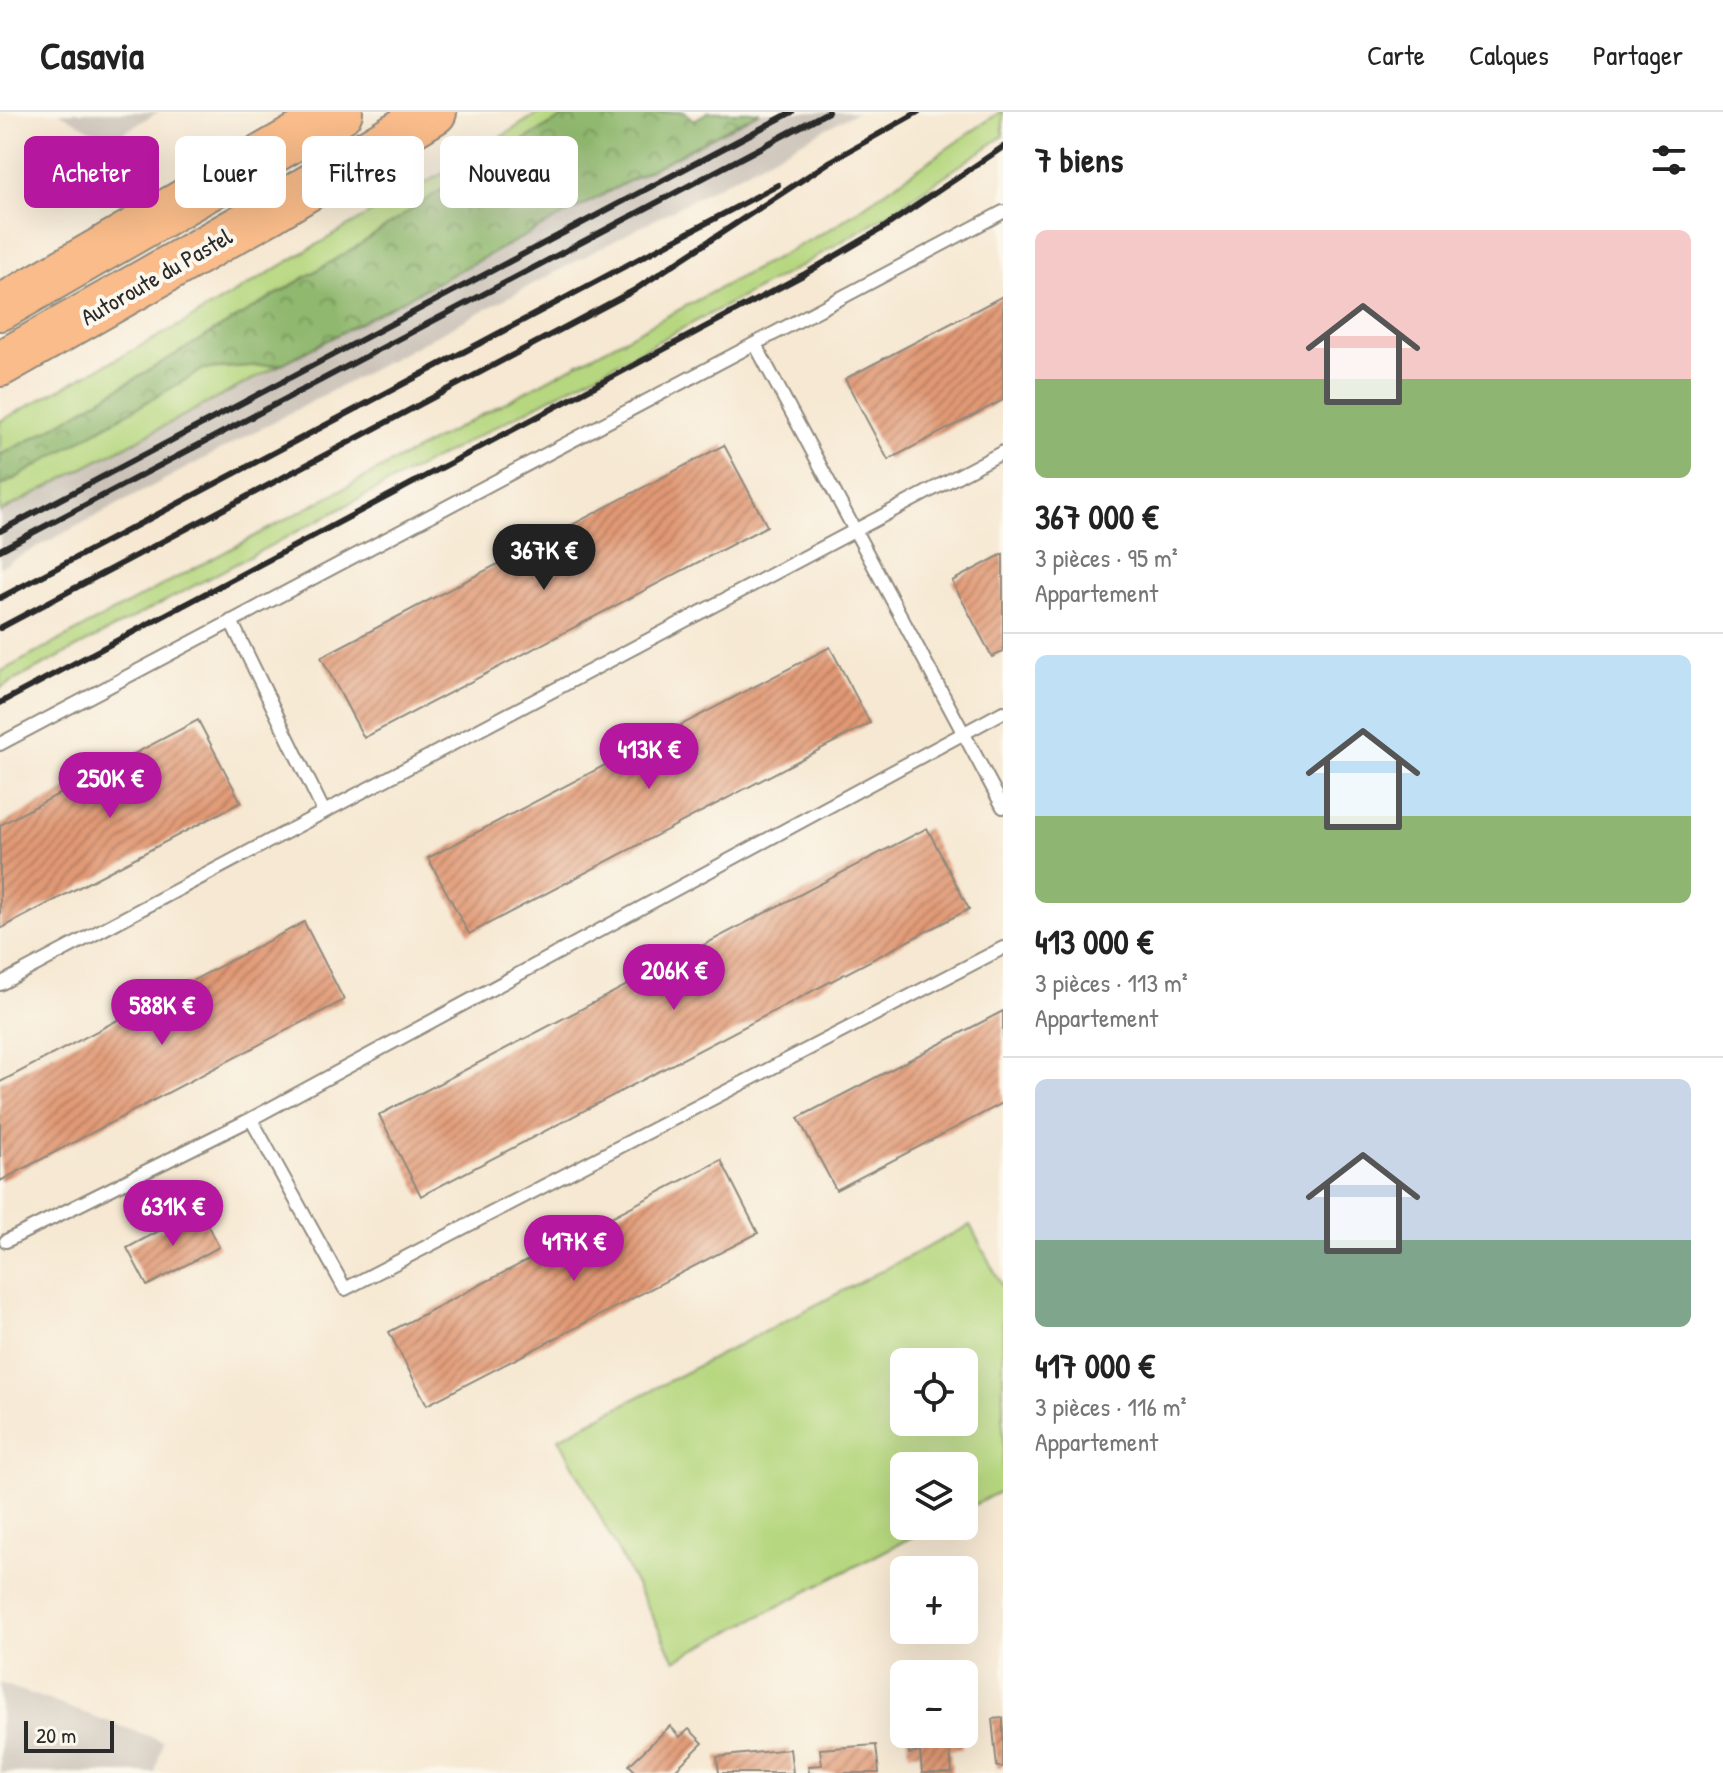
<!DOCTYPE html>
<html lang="fr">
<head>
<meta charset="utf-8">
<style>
	:root { --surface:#fff; --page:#f2f2f2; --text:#222; --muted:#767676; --line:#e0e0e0; --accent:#b5179e }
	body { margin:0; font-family:"Patrick Hand",sans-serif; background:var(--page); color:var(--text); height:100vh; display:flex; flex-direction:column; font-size:30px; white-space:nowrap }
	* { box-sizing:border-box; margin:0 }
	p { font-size:26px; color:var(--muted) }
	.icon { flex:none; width:44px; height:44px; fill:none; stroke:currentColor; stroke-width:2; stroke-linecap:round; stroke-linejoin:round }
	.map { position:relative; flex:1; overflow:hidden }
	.drawer { display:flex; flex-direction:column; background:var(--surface); width:720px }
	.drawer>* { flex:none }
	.hud { position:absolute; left:24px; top:24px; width:760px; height:72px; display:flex; gap:16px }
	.buttons { position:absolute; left:890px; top:1236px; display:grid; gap:16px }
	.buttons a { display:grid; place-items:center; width:88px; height:88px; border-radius:12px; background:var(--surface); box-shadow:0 8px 32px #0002; font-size:40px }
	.scale { position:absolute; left:24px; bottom:20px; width:90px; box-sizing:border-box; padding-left:8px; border:4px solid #2b2b2b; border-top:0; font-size:22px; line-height:28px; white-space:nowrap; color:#2b2b2b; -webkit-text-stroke:6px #fbf7ec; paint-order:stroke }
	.price { position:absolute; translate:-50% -68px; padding:0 18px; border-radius:28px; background:var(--accent); color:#fff; font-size:26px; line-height:52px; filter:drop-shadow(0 2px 4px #0008) }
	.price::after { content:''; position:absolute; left:50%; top:48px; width:24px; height:18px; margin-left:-12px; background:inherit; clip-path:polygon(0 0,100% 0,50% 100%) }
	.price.on { background:#222; color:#fff }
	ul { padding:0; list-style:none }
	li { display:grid; align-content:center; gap:16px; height:424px; padding:0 32px }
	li+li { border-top:2px solid var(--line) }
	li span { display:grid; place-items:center; height:248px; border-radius:12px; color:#555 }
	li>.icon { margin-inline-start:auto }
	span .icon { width:144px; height:144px; fill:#fffc; stroke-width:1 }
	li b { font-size:34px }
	h2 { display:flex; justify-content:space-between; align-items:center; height:96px; padding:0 32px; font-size:34px }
	.chip { padding:0 28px; border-radius:12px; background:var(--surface); box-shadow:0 8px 32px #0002; font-size:28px; line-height:72px }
	.chip.on { background:var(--accent); color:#fff }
	header { display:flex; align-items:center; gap:48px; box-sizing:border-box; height:112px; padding:0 40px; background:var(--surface); border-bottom:2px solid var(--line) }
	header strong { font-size:38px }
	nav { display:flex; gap:44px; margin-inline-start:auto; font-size:28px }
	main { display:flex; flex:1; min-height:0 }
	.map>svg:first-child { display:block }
	.industrial { fill:#cbc2b8 }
	.green { fill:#b6d77f; stroke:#708155; stroke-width:2; fill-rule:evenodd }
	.forest { fill:url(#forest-crowns); stroke:#5e724c; stroke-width:2 }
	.building { fill:url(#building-hatch) }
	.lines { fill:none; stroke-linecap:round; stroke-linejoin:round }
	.service-casing { stroke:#908a7e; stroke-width:16 }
	.motorway-casing { stroke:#908a7e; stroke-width:48 }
	.service { stroke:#fff; stroke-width:12 }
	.motorway { stroke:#f9bc8a; stroke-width:44 }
	.rail { stroke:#2b2b2b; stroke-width:6 }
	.labels { text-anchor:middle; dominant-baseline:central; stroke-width:8; stroke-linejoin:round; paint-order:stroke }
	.street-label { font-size:24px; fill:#2b2b2b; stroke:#fbf7ec }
</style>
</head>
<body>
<header>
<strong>Casavia</strong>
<nav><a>Carte</a><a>Calques</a><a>Partager</a></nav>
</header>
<main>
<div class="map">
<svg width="1003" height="1661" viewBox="0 0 1003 1661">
	<defs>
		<pattern id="forest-crowns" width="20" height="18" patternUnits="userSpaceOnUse" patternTransform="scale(2)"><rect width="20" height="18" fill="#90b86e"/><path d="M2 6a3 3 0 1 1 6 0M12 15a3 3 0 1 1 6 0" fill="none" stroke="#76965b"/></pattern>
		<pattern id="building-hatch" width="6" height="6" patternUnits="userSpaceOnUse" patternTransform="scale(2)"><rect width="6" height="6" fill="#e19975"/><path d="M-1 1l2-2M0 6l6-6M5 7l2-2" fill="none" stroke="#b77d60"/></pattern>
	</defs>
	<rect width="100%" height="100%" fill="#fbf7ec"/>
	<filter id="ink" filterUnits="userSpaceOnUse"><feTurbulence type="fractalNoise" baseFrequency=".0125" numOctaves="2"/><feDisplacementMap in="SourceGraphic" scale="16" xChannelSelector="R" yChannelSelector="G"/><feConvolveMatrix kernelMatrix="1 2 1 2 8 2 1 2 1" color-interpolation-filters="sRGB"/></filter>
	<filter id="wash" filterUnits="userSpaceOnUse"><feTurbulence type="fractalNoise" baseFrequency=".006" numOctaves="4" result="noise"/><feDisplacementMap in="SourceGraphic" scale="32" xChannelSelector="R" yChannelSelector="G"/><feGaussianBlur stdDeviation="1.8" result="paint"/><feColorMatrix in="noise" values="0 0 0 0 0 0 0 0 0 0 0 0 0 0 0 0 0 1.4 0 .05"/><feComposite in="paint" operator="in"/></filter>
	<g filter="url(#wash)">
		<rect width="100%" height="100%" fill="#f6e8d2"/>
		<path class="industrial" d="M59,0H158L109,29Z
			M760,0H857L0,455V400Z
			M0,1571L163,1629L155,1661H0Z"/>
		<path class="green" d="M540,0H572L457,67L356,135L45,320L0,343V309L182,212L374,99L451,57Z
			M1000,0H1003V24L896,97L799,155L0,576V560L832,116Z
			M282,252L0,400V375L204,257Z
			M970,1113L1003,1176V1378L964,1398V1354H904V1414H933L675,1548L559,1326ZM904,1250H964V1310H904Z"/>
		<path class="forest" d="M572,0H684L694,8L708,0H760L282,252L204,257L0,375V343L45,320L356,135L457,67Z"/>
		<g id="blocks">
			<path class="building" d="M1003,184V288L888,348L845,267Z
				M724,333L767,414L364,626L321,545Z
				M1003,442V540L992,545L952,469Z
				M830,535L870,611L469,822L428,746Z
				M198,608L241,690L0,817V713Z
				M927,716L969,797L421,1084L379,1003Z
				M304,810L344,888L0,1069V970Z
				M1003,899V991L836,1078L798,1006Z
				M721,1048L758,1121L427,1293L389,1220Z
				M199,1097L219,1135L147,1174L127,1136Z
				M1003,1606V1655H997L992,1607Z
				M670,1614L680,1625L689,1617L703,1631L672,1661H637L629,1653Z
				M907,1622H961L962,1637L950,1638L952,1661H922L920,1640L909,1642Z
				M876,1633L879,1661H809L808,1654L822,1653L820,1637Z
				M790,1637L793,1661H719L717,1645Z"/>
		</g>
	</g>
	<g filter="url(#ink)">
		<use href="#blocks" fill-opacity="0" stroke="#908a7e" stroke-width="2"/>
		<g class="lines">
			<g class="service-casing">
				<path id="service" d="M755,232L1003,695
					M231,509L324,700L1003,340
					M0,632L1003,100
					M0,872L324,700
					M251,1007L345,1177L1003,836
					M6,1129L251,1007L1003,600"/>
			</g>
			<g class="motorway-casing">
				<path id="motorway" d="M0,196L340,0
					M0,252L272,98L434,0"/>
			</g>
			<use href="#service" class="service"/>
			<use href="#motorway" class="motorway"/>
			<path class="rail" d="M0,419L792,0
				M0,438L828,0
				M0,486L778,73
				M0,516L633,179L831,49L918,0
				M0,591L803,163L883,116L1003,35"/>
		</g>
	</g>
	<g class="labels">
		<g class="street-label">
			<text transform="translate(156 164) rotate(-30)">Autoroute du Pastel</text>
		</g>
	</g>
</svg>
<div class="buttons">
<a><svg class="icon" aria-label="locate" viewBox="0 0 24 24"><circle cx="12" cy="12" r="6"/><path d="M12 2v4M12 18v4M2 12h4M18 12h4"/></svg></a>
<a><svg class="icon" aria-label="layers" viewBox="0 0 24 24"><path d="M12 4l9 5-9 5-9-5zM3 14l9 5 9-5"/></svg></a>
<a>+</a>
<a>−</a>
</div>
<div class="scale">20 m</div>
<b class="price on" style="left:544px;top:480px">367K €</b>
<b class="price" style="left:649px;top:679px">413K €</b>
<b class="price" style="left:110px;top:708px">250K €</b>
<b class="price" style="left:674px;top:900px">206K €</b>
<b class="price" style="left:162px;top:935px">588K €</b>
<b class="price" style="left:173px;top:1136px">631K €</b>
<b class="price" style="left:574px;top:1171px">417K €</b>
<div class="hud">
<a class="chip on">Acheter</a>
<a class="chip">Louer</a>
<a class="chip">Filtres</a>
<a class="chip">Nouveau</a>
</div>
</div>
<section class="drawer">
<h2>7 biens<svg class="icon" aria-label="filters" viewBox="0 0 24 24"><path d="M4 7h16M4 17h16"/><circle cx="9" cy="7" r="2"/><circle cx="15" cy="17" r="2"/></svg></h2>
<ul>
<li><span style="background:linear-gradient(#f6c9c9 60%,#8fb573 0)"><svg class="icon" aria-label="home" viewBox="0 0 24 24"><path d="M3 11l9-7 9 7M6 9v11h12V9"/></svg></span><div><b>367 000 €</b><p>3 pièces · 95 m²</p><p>Appartement</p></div></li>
<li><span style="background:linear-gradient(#bfe0f5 65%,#8fb573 0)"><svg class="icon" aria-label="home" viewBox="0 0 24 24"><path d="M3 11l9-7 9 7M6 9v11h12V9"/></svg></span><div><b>413 000 €</b><p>3 pièces · 113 m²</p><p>Appartement</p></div></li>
<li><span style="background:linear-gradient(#c9d6e8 65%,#7fa58c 0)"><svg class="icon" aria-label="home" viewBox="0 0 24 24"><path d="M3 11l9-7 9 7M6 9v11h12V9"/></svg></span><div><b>417 000 €</b><p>3 pièces · 116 m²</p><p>Appartement</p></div></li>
</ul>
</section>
</main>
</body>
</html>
